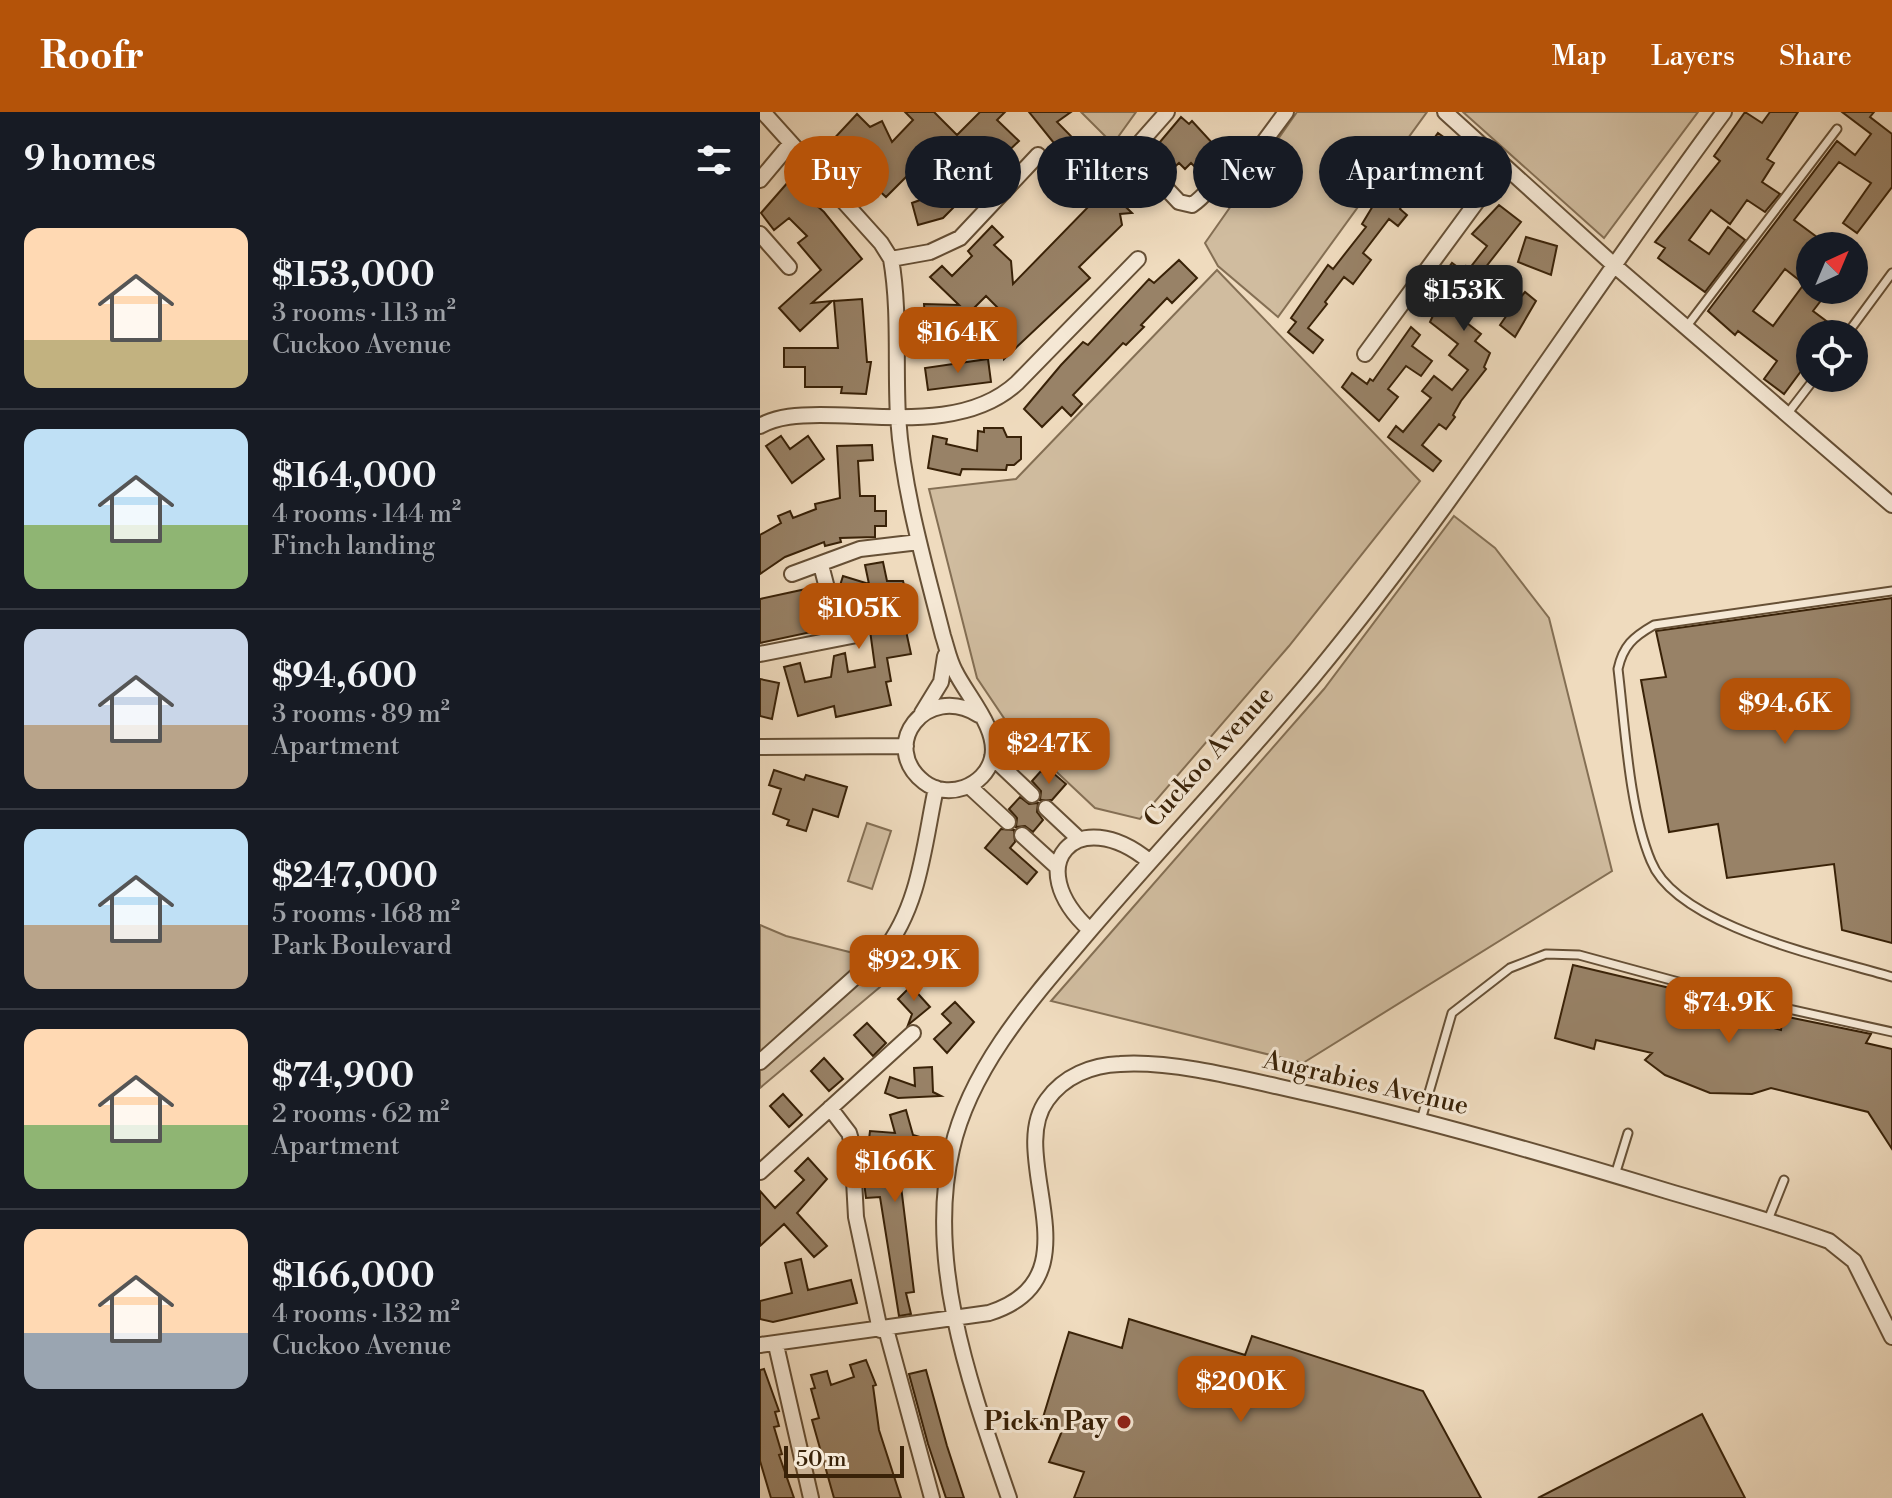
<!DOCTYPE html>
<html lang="en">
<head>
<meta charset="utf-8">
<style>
	:root { --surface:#171b24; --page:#242831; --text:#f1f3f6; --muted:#9ea1a6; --line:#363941; --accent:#b45309 }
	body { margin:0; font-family:"Libre Bodoni",serif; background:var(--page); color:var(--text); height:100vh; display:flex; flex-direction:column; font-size:30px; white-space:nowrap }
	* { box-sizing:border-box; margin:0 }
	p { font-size:26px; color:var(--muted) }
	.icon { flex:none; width:44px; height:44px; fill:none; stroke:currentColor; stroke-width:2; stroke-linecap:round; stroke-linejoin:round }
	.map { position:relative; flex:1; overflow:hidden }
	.side { display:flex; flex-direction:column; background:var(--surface); width:760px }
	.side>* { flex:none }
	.top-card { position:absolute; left:24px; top:24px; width:760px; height:72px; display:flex; gap:16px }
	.needle { width:52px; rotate:44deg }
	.tools { position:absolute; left:1036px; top:120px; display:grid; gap:16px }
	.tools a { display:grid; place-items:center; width:72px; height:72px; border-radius:50%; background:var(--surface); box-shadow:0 4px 12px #0003; font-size:40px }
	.scale { position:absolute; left:24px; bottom:20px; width:120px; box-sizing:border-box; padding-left:8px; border:4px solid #392208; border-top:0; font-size:22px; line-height:28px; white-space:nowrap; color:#392208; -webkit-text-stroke:6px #f5e8d5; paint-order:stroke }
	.price { position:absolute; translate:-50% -68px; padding:0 18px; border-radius:16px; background:var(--accent); color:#fff; font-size:26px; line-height:52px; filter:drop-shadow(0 2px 4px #0008) }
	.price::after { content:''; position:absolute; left:50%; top:48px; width:24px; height:18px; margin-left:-12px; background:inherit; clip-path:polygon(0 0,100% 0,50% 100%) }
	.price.on { background:#222; color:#fff }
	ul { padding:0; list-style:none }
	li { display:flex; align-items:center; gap:24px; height:200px; padding:0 24px }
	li+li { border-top:2px solid var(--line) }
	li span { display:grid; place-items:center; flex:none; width:224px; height:160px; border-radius:16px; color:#555 }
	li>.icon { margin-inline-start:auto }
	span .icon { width:96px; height:96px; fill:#fffc; stroke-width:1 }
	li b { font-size:34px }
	h2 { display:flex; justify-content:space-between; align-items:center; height:96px; padding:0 24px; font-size:34px }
	.chip { padding:0 28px; border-radius:36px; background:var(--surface); box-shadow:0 4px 12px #0003; font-size:28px; line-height:72px }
	.chip.on { background:var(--accent); color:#fff }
	header { display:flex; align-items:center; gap:48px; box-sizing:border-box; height:112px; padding:0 40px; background:var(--accent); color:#fff }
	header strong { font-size:38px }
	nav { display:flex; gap:44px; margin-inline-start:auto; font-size:28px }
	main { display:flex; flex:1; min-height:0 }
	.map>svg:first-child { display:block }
	.green { fill:#d0bc9f; stroke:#846f54; stroke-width:2 }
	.building { fill:#988267; stroke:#392208; stroke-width:2; fill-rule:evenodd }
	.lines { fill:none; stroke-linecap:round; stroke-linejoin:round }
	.service-casing { stroke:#665036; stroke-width:11 }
	.minor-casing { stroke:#665036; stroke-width:18 }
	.service { stroke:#f5e8d5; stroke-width:7 }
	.minor { stroke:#f5e8d5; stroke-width:14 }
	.poi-dot { fill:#8f2418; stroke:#f5e8d5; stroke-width:3 }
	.labels { text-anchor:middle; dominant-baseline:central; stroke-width:6; stroke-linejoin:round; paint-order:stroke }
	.street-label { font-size:26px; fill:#392208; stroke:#f5e8d5 }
	.poi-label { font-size:26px; font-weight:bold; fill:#392208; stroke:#f5e8d5; text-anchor:end }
</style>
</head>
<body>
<header>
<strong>Roofr</strong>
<nav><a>Map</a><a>Layers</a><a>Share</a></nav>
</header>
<main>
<section class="side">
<h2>9 homes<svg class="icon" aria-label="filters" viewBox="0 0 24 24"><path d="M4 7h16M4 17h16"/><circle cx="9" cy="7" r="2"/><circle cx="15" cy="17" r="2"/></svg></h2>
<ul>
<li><span style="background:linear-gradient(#ffd9b3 70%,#c2b280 0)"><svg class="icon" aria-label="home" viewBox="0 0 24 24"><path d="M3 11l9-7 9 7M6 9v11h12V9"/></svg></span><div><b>$153,000</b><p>3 rooms · 113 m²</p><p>Cuckoo Avenue</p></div></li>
<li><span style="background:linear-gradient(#bfe0f5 60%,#8fb573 0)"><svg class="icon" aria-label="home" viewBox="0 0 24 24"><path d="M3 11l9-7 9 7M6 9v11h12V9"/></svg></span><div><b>$164,000</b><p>4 rooms · 144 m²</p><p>Finch landing</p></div></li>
<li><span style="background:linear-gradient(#c9d6e8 60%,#b9a48a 0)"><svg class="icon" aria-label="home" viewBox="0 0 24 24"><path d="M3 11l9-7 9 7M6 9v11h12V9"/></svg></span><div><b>$94,600</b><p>3 rooms · 89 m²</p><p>Apartment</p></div></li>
<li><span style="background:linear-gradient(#bfe0f5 60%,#b9a48a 0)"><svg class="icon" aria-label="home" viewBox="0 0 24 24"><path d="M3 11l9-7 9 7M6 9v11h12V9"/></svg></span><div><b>$247,000</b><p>5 rooms · 168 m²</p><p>Park Boulevard</p></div></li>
<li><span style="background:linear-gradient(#ffd9b3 60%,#8fb573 0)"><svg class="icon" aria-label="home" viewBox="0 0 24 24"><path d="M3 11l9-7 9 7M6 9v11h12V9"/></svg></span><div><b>$74,900</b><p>2 rooms · 62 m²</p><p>Apartment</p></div></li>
<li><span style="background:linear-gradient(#ffd9b3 65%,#9aa5b1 0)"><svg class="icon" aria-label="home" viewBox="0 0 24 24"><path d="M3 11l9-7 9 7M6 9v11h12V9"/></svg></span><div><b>$166,000</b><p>4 rooms · 132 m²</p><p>Cuckoo Avenue</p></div></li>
</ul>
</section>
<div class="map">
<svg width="1132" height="1386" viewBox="0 0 1132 1386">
	<rect width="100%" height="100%" fill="#efdbbe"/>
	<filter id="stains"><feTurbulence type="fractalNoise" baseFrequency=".0025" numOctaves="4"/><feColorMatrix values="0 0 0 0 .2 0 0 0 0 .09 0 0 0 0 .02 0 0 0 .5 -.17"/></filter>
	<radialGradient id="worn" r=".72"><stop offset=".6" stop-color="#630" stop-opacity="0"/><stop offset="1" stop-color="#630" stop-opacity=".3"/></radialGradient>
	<path class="green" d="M321,0H376L353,32Z
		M537,0H667L518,205L458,154L445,131Z
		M703,0H938L844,126Z
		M457,158L660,369L529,534L380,707L335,696L252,618L217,566L169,377L256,367Z
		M694,404L735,436L789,506L852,759L543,951L291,889L564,577Z
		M107,711L131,719L112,777L88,769Z
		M0,813L26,824L145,854L0,976Z"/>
	<path class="building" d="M145,0H174L197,23L220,0H245L237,8L259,29L219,67L208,56L200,64L168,30L151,49L157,54L126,85L69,32L97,2L110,15L122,9L132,30L153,8Z
		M269,0H311L297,10L348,62L340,70L372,101L360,102L362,113L319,155L330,166L244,247L243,233H233L225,226L243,201L226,184L198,212H190V233L167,232L164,192L199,193L170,165L182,154L192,164L212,144L208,139L232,114L243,125L234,133L251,149L253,172L334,89L307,57L310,51Z
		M985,0L1002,11L1010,0H1038L1007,47L1014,51L1002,70L1020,82L1005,100L987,88L970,112L951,98L929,128L949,142L968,115L985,128L945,180L898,146L905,136L895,130L960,49L954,44Z
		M1082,0H1114L1110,5L1132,22V75L1097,121L1083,111L1111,71L1079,50L1034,108L1069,134H1050V178H1069L1053,199L1081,220L1050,222V247L1024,282L1004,267L1017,249L978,219L975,223L948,199L1077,29L1095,43L1111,22ZM1025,157L1044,172L1013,214L993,199Z
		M421,5L429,12L432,9L455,34L436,56L431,51L425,57L419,51L409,60L404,59L389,43Z
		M678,21L692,31L646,86L640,97L647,103L638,114L629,107L603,141L611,148L593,172L584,165L565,190L567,192L548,216L563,228L553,241L528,220L536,210L531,206L568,153L573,157L606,115L602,112L622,79L629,73L632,75L663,33L667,36Z
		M29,69L64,100L102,147L52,191L72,189L40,219L19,196L61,158L38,131L47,124L29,106L14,118L1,101Z
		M185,79L197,92L183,106L158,113L152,91Z
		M739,93L761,110L725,156L760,186L765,180L776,189L755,225L740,213L749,200L719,177L698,204L721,222L715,229L730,241L724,255L726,257L701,289L693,303L695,305L686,317L679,312L662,333L681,349L673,359L628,325L636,314L643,320L671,286L662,279L674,264L692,278L708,258L689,243L698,232L670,210L677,195L666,187L692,151L703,159L706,154L709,157L727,134L712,122Z
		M766,125L797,134L791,163L758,150Z
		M419,148L437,166L412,191L407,186L381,213L384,215L366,233L363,231L313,283L322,292L311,304L302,295L282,315L264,297L301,253L323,230L328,233L389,167L394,171Z
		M102,187L107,250H111L106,282L81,281L82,275H45V255H24V236H78L74,189Z
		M651,215L660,223L652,234L672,249L661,264L646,254L628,277L638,285L619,309L582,275L592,261L607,272L610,267L613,269Z
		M228,247L231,270L168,278L165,256Z
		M224,316H243L247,325H261V347L254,353H247L246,358L202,357L200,363L168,356L173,324L187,327L186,332L217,339L218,319L224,320Z
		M21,324L30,337L48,324L64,347L32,371L6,334Z
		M112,333L113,348L98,349L100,384H115V399H126V414H115V425L80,426L81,430L65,434L64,430L25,445L0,462V423L21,411L18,404L30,399L33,406L56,397L55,392L80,386L77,334Z
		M123,450L127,469H143L146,480L138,482L151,542L127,546L131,569L126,570L131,593L76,605L74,594L38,604L24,555L40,551L45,570L71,565L74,544L85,541L88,560L115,555L109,511L86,504L91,485L78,480L83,464L109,472L105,453Z
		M46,477L51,496L56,495V519L0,531V487Z
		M1132,486V831L1082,818L1074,752L967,766L958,712L909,720L881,568L906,565L896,519Z
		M0,567L19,571L12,607L0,604Z
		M14,658L44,668L46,663L87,675L78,705L53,697L46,719L27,713L29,708L13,702L21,677L9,673Z
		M281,659L287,665L292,660L306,672L292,688H280L281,679L272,669Z
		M260,685L269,692L278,691L277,700L283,708L273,720L265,714L256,715L257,706L249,697Z
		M241,717L254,718L255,730L250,736L277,760L267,772L225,736Z
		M813,853L952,886L948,898L1021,918L1023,904L1111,922L1106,931L1132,937V1037L1108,1000L1011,976L992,982L950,981L905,963L885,948L892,941L836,928L834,937L795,926Z
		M151,874L170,895L148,913L152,902L138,887Z
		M195,890L214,910L187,941L174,927L191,911L182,902Z
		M107,911L126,931L113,944L94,923Z
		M64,946L83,967L69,979L51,959Z
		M172,955L173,980L181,984L138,986L125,981L130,965L155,974L154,956Z
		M23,982L42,1003L29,1015L10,994Z
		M146,998L153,1023L160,1025L136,1032L152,1070L141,1074L154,1180L146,1181L151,1202L139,1204L120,1085L106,1086L104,1070L131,1067L117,1036L108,1035L110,1019L135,1021L130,1003Z
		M48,1046L67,1067L37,1101L67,1134L54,1145L24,1112L0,1134V1079L15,1096L44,1068L35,1059Z
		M41,1147L48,1178L91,1168L97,1191L13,1210L0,1207V1189L32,1181L25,1151Z
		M369,1207L485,1243L492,1224L663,1279L721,1386H314L324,1360L289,1350L302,1319L281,1312L309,1220L362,1236Z
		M106,1248L116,1273L113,1274L119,1318L141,1386H74L52,1308L59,1306L51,1277L55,1276L51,1263L67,1259L71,1273L94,1265L90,1253Z
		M4,1257L19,1299L15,1300L19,1314L14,1315L22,1342L19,1343L34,1386H11L0,1349V1258Z
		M166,1258L187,1334L204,1386H186L168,1332L149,1262Z
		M942,1302L985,1386H778Z"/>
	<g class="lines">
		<g class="service-casing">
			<path id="service" d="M927,214L1077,17
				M1087,222L1132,161
				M1028,301L1055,266
				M1132,479L894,513C873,525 863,534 858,557C865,614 869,697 891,749C917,815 1070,846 1132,865
				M661,1008L692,901L750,856L786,842L819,843L970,884L1132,920
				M855,1063L868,1021
				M1008,1108L1024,1068"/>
		</g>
		<g class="minor-casing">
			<path id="minor" d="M3,0L121,131L131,147C140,198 135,253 138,305C143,379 165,453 183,524C187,536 189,548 195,559C207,584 239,617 232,646C225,675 187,688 164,670C118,634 166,570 219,603
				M407,0L377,34L376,44L419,90L432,93C453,79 459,56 486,54L526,0
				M685,0L855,154L1132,393
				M0,68L31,31
				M0,122L29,155
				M131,147L170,140L200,126L278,43
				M605,242L743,54
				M0,314C17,304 40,303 60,303C123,303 206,318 257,271L378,147
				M61,453L80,526
				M32,462L100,437L159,430
				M0,542L97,523
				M162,601L181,570L185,544
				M0,635L146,634
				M232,645L272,683
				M209,674L248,710
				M286,696L319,727
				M262,723L296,754
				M330,818C259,753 317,690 389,749
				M0,950L123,840C160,794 164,732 176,676
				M70,996L89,1021L92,1031L96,1105L120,1218
				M0,1060L153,921
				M126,1217L172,1386
				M0,1233L229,1201C341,1166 244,1046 287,988C304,964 332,953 360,952C416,948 495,970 551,982C672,1009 789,1043 907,1079C961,1095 1016,1110 1069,1129L1094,1149L1132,1225
				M16,1233L51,1386
				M249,1386C212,1278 165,1152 192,1037C211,952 278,880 333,815C405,731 482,650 553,565C702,385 825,187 964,0"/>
		</g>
		<use href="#service" class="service"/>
		<use href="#minor" class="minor"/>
	</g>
	<circle class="poi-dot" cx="364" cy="1310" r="8"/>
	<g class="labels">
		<g class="street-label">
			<text transform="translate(449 645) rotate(-48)">Cuckoo Avenue</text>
			<text transform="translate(606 971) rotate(13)">Augrabies Avenue</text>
		</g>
		<g class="poi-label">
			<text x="348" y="1310">Pick n Pay</text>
		</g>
	</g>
	<rect width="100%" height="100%" filter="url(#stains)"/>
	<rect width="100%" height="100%" fill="url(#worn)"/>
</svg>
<div class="tools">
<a><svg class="needle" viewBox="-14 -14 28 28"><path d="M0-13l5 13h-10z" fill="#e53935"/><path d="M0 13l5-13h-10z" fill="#9ea1a6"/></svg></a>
<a><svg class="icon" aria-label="locate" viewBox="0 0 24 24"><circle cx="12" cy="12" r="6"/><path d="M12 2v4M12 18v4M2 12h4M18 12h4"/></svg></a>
</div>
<div class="scale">50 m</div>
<b class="price on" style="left:704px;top:221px">$153K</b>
<b class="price" style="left:198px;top:263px">$164K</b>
<b class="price" style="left:99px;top:539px">$105K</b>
<b class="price" style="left:1025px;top:634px">$94.6K</b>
<b class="price" style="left:289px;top:674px">$247K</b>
<b class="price" style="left:154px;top:891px">$92.9K</b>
<b class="price" style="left:969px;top:933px">$74.9K</b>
<b class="price" style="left:135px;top:1092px">$166K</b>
<b class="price" style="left:481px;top:1312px">$200K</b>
<div class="top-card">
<a class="chip on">Buy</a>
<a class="chip">Rent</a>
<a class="chip">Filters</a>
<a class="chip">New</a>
<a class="chip">Apartment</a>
</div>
</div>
</main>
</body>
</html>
